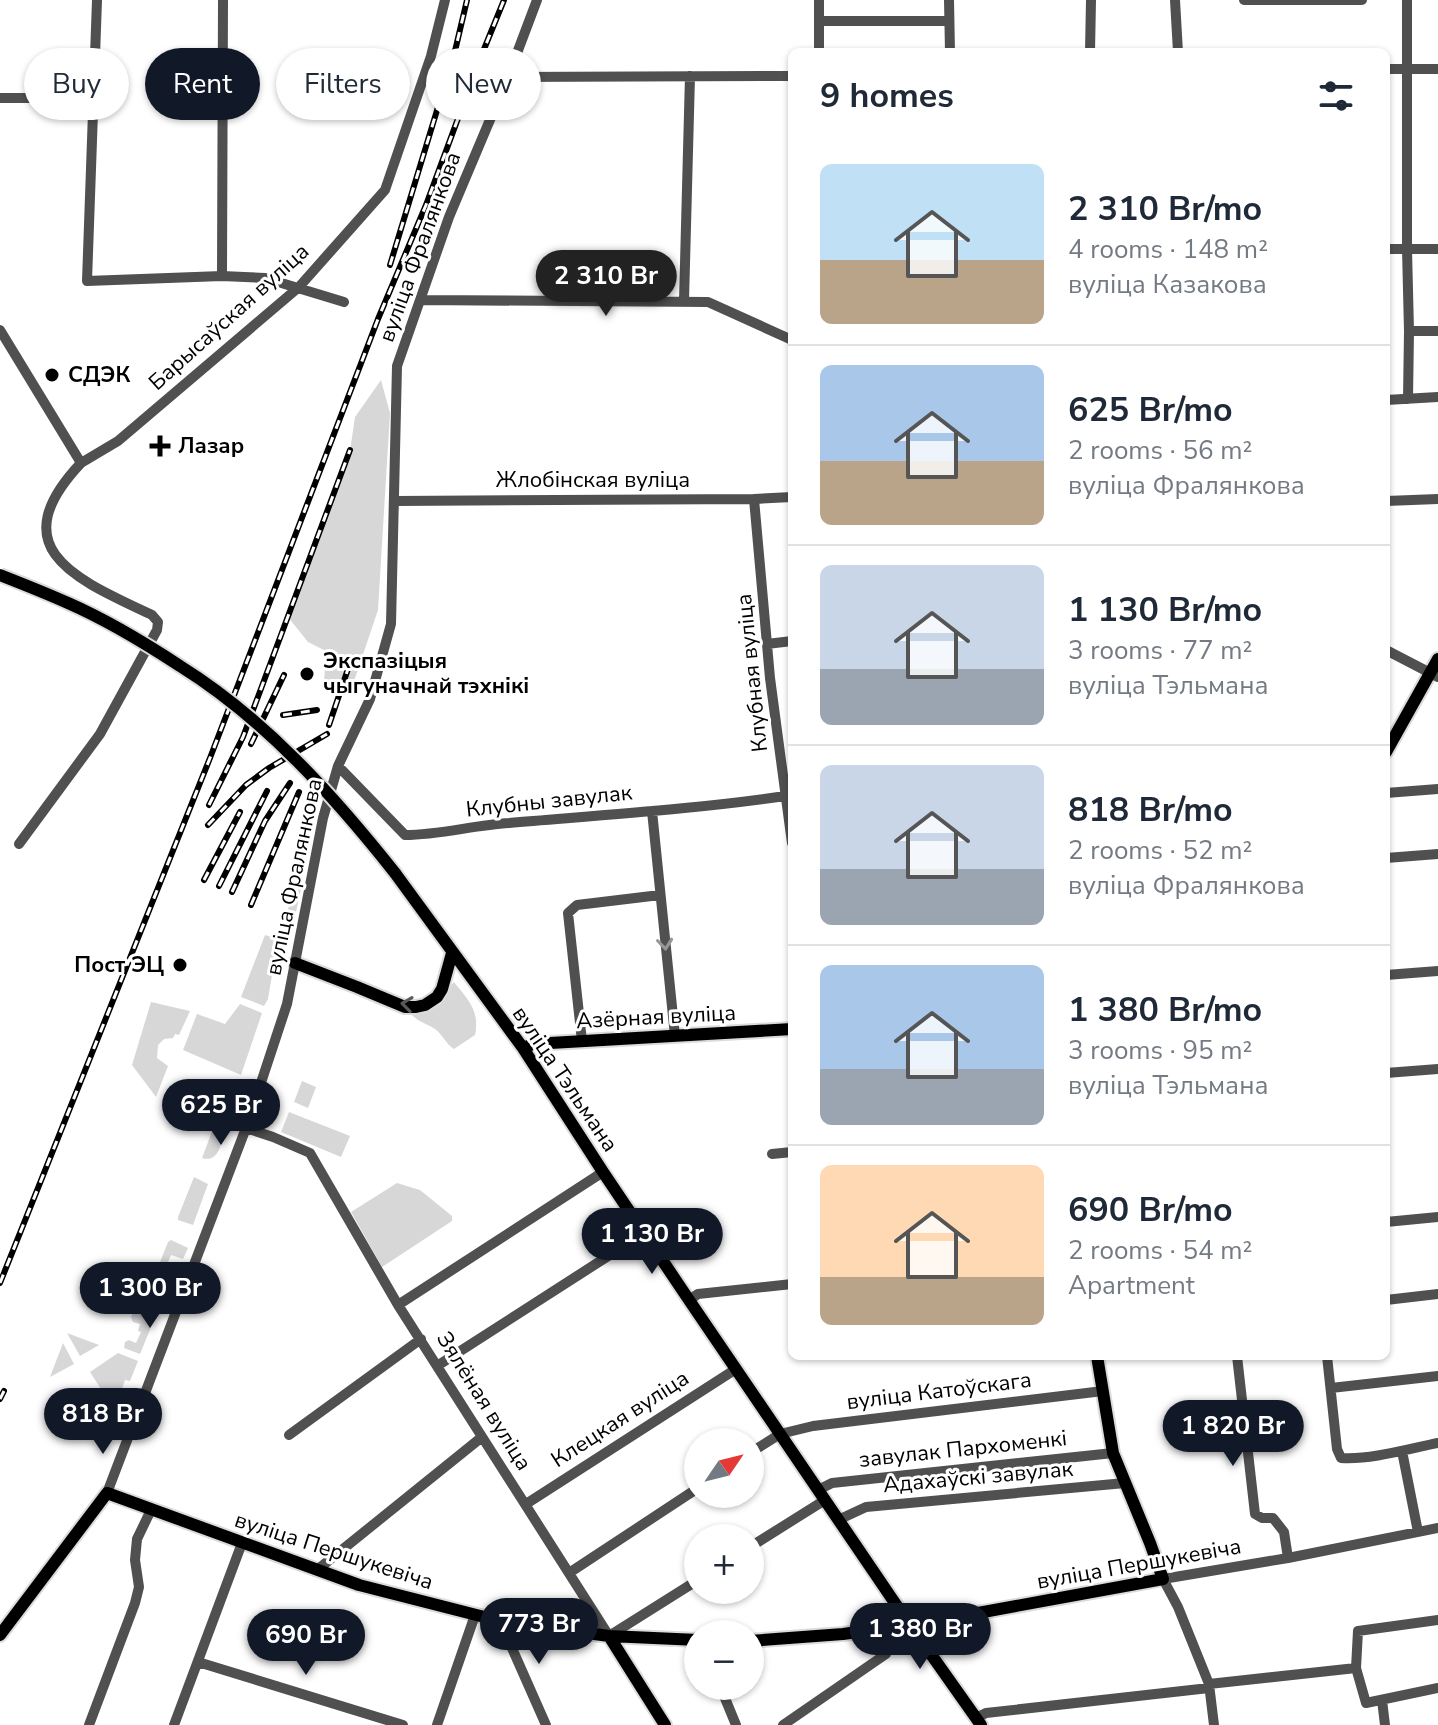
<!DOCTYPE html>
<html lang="en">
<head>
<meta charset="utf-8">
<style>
	:root { --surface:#fff; --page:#f6f6f7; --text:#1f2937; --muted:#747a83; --line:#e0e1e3; --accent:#111827 }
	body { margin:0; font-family:"Nunito Sans",sans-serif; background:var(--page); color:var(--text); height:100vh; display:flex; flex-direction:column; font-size:30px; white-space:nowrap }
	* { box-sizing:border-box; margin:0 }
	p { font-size:26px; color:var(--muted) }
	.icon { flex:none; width:44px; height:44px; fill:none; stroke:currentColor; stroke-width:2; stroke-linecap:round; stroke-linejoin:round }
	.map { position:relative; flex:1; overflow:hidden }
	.panel { position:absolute; left:788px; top:48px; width:602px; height:1312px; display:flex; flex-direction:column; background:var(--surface); border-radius:12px; box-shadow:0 2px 6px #0004 }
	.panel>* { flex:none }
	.hud { position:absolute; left:24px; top:48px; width:644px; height:72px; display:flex; gap:16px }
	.needle { width:52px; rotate:55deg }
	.buttons { position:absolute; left:684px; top:1428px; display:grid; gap:16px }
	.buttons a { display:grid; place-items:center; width:80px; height:80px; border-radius:50%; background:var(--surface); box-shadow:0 2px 6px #0004; font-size:40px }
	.price { position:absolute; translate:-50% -68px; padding:0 18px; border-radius:28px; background:var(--accent); color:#fff; font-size:26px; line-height:52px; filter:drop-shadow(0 2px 4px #0008) }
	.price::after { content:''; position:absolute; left:50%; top:48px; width:24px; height:18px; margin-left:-12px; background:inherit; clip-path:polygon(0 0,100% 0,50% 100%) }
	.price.selected { background:#222; color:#fff }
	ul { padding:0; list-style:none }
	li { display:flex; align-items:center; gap:24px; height:200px; padding:0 32px }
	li+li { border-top:2px solid var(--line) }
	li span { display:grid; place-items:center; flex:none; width:224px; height:160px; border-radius:12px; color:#555 }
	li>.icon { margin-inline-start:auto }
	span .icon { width:96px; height:96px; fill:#fffc; stroke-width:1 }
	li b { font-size:34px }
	h2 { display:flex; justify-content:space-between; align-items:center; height:96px; padding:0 32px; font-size:34px }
	.tag { padding:0 28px; border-radius:36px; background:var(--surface); box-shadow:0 2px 6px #0004; font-size:28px; line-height:72px }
	.tag.selected { background:var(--accent); color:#fff }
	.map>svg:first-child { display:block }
	.green { fill:#d7d7d7 }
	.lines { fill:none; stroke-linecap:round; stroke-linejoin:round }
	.major-casing { stroke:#dbdbdb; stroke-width:16 }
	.minor { stroke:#505050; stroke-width:10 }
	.major { stroke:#000; stroke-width:12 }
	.rail-casing { stroke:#000; stroke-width:6 }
	.rail { stroke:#fff; stroke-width:3; stroke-dasharray:9; stroke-linecap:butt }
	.major-bridge-casing { stroke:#dbdbdb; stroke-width:16; stroke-linecap:butt }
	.major-bridge { stroke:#000; stroke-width:12 }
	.oneway { stroke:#969696 }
	.oneway2 { stroke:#595959 }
	.poi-dot { fill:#000; stroke:#fff; stroke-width:3 }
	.labels { text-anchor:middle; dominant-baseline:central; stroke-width:6; stroke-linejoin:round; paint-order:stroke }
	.street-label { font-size:22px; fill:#000; stroke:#fff }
	.poi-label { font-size:22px; font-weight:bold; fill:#000; stroke:#fff; text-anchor:start }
</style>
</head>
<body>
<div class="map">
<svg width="1438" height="1725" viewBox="0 0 1438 1725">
	<rect width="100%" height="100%" fill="#fff"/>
	<path class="green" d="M381,380L390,413L378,610L350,693L324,683L326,651L308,642L288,617L350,451L355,417Z
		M293,882L301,889L290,939L283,938Z
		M265,935L278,939L268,999L264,1006L241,997Z
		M454,982C468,1000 480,1010 475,1035L454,1049C446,1044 442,1034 435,1029C426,1023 418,1022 411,1014C422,1011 438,1002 446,993C449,989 451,985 454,982Z
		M151,1002L190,1011L179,1035L175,1034L173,1038L164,1039L158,1045L157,1058L168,1066L156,1097L132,1065Z
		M240,1004L262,1013L241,1075L183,1050L197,1014L225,1024Z
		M302,1081L316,1087L308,1108L294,1102Z
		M289,1112L350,1136L341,1157L281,1132Z
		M213,1129L224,1133C221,1145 218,1163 202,1158Z
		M194,1177L208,1184L193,1225L178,1220V1217Z
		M397,1183L420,1190L452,1216V1221L382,1267L351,1212Z
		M171,1240L188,1248L183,1259L171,1255L155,1292L152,1289L151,1285L168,1242Z
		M135,1307L156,1315L140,1354L124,1348L125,1342L129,1340L136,1343L141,1332L138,1331L140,1324L133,1322L131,1317Z
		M67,1333L99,1345L80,1356Z
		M63,1343L74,1364L50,1377Z
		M118,1353L138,1361L130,1381L125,1380L115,1411L90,1372Z"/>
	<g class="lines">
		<g class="major-casing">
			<path id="major" d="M1386,752L1438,659
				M395,873L523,1048L603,1172L689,1300L899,1609L981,1725
				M295,963L357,987L405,1007H416L425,1005L437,997L442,989L452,953
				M523,1048L533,1044L792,1029
				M0,1635L107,1493L359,1585L500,1621L609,1636L698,1640
				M609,1636L665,1725
				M750,1641L843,1634L929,1622L1163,1579L1150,1543L1113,1453L1097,1356"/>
		</g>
		<path class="minor" d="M97,0L87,281L222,276L265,278L344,302
			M819,0V52
			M949,0L950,52
			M1175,0L1178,52
			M1244,0H1362
			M1407,0V249L1409,331L1408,399
			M819,21H949
			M1090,52L1091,0
			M1386,69H1438
			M508,77L792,76
			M0,98H93
			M1386,249H1438
			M222,276L223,0
			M420,300L708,302L792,340
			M684,301L690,76
			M0,330L81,463C0,549 76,579 152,615L158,622L157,630L100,734L19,844
			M1409,331H1438
			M1386,400L1438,397
			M81,463L118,441L299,287L385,190L431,56L445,0
			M754,499L770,678L792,843
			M395,501L754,499L792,497
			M1386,501L1438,499
			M767,644L792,641
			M1386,650L1438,677
			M338,766L405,835C440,835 474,825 509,823C603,815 698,809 792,795
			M1386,793L1438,789
			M652,811L675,1036
			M1386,858L1438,854
			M1386,975L1438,971
			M582,1041L568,913L577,905L660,895
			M1386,1073L1438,1069
			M246,1128L273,1137L310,1153L398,1305L609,1636L698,1580
			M772,1154L792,1152
			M1386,1222L1438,1217
			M689,1300L698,1294L792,1284
			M1386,1300L1438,1294
			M398,1305L603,1172
			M1237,1356L1255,1514L1262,1518H1273L1284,1532L1288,1558
			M1327,1356L1337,1449L1341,1458C1371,1460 1408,1449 1438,1443
			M437,1366L644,1233
			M1331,1388L1438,1376
			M289,1435L421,1339
			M1402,1451L1418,1532
			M750,1453L780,1434L813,1426L1103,1391
			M818,1490L832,1483L1113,1453
			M107,1493L246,1128L287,1004L323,818L338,766L370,699L391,624L397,366L449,217L508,77L537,0
			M526,1504L736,1369
			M838,1520L866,1507L1125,1483
			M750,1547L825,1500
			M317,1570L482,1437
			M569,1573L698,1488
			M500,1621L546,1725
			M198,1662L403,1725
			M1356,1668L1366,1703L1438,1688
			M1209,1684L1356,1668L1358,1631L1438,1620
			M720,1686L736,1725
			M1382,1700L1385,1725
			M976,1718L986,1713L1209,1688
			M89,1725L135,1603L139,1587L135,1560L137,1539L151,1510
			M174,1725L242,1543
			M437,1725L475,1615
			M783,1725L886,1654
			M1214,1725L1209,1684L1178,1607L1163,1579L1288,1558L1438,1528"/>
		<use href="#major" class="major"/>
		<g class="rail-casing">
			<path id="rail" d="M390,265L455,51L467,0
				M283,715L317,710
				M329,725L349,666
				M251,744L284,675
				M209,805L243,737L350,450
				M208,825L246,785L269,768L327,734
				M204,880L240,812
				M219,886L267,791
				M232,892L265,821L290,783
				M251,905L299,792
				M0,1283L210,758L378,319L426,205L480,59L504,0
				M0,1399L4,1391"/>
		</g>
		<use href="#rail" class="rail"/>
		<g class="major-bridge-casing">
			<path id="major-bridge" d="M0,575C23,584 46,593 68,603C107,620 145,643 180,666C265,719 333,795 395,873"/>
		</g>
		<use href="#major-bridge" class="major-bridge"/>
	</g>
	<defs><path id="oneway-chevron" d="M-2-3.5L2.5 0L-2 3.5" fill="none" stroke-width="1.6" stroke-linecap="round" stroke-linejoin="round" transform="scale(2)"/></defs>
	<use class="oneway" href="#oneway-chevron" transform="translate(665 944) rotate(84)"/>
	<use class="oneway2" href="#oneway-chevron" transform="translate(407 1004) rotate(-172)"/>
	<g class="poi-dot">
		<circle cx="52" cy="375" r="8"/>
		<path d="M156 434h8v8h8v8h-8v8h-8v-8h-8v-8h8z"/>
		<circle cx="307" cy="674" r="8"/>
		<circle cx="180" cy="965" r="8"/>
	</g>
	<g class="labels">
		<g class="street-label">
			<text transform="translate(420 247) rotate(-70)">вуліца Фралянкова</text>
			<text transform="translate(229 317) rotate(-42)">Барысаўская вуліца</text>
			<text x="593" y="480">Жлобінская вуліца</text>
			<text transform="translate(752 673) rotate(-96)">Клубная вуліца</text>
			<text transform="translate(549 801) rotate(-6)">Клубны завулак</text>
			<text transform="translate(294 877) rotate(-78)">вуліца Фралянкова</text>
			<text transform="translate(656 1017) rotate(-3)">Азёрная вуліца</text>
			<text transform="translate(565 1079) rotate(56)">вуліца Тэльмана</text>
			<text transform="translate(939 1391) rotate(-7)">вуліца Катоўскага</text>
			<text transform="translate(484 1401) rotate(58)">Зялёная вуліца</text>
			<text transform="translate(620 1419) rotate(-33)">Клецкая вуліца</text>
			<text transform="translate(963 1449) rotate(-6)">завулак Пархоменкі</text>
			<text transform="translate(978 1477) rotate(-5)">Адахаўскі завулак</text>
			<text transform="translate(334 1551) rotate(18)">вуліца Першукевіча</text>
			<text transform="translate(1139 1564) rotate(-10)">вуліца Першукевіча</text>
		</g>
		<g class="poi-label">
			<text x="68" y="375">СДЭК</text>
			<text x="178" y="446">Лазар</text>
			<text x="323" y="661">Экспазіцыя<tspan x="323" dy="25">чыгуначнай тэхнікі</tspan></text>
			<text x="164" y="965" text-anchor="end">Пост ЭЦ</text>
		</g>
	</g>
</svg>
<div class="buttons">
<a><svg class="needle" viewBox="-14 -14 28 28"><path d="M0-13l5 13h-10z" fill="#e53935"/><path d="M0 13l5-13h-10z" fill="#747a83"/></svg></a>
<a>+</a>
<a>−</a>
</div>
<b class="price selected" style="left:606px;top:318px">2 310 Br</b>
<b class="price" style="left:221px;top:1147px">625 Br</b>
<b class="price" style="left:652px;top:1276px">1 130 Br</b>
<b class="price" style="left:150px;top:1330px">1 300 Br</b>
<b class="price" style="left:103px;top:1456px">818 Br</b>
<b class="price" style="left:1233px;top:1468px">1 820 Br</b>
<b class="price" style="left:539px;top:1666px">773 Br</b>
<b class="price" style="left:920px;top:1671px">1 380 Br</b>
<b class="price" style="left:306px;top:1677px">690 Br</b>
<div class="hud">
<a class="tag">Buy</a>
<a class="tag selected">Rent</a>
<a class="tag">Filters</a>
<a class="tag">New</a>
</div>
<section class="panel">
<h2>9 homes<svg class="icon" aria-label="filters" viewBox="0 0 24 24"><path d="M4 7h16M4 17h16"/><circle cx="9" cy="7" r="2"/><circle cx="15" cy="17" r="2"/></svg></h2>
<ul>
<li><span style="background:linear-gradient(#bfe0f5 60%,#b9a48a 0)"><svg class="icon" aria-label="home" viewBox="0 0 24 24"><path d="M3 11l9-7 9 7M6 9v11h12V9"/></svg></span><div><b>2 310 Br/mo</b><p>4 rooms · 148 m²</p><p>вуліца Казакова</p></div></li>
<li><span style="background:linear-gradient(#a9c7e8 60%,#b9a48a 0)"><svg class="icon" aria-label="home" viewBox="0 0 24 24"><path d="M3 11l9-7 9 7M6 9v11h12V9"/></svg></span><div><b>625 Br/mo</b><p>2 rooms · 56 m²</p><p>вуліца Фралянкова</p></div></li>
<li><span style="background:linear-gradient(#c9d6e8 65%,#9aa5b1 0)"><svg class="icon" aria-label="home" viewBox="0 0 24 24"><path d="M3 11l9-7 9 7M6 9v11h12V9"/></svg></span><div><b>1 130 Br/mo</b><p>3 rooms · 77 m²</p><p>вуліца Тэльмана</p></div></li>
<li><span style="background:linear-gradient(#c9d6e8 65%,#9aa5b1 0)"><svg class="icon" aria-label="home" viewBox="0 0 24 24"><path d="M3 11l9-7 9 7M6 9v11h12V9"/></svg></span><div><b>818 Br/mo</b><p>2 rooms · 52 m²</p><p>вуліца Фралянкова</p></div></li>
<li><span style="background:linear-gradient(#a9c7e8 65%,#9aa5b1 0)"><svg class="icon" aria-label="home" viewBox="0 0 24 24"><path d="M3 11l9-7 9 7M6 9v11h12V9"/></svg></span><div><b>1 380 Br/mo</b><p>3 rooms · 95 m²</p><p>вуліца Тэльмана</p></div></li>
<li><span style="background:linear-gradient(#ffd9b3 70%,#b9a48a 0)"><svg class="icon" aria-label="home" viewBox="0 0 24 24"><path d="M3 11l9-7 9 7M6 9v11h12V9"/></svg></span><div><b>690 Br/mo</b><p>2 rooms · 54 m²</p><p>Apartment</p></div></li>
</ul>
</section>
</div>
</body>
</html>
